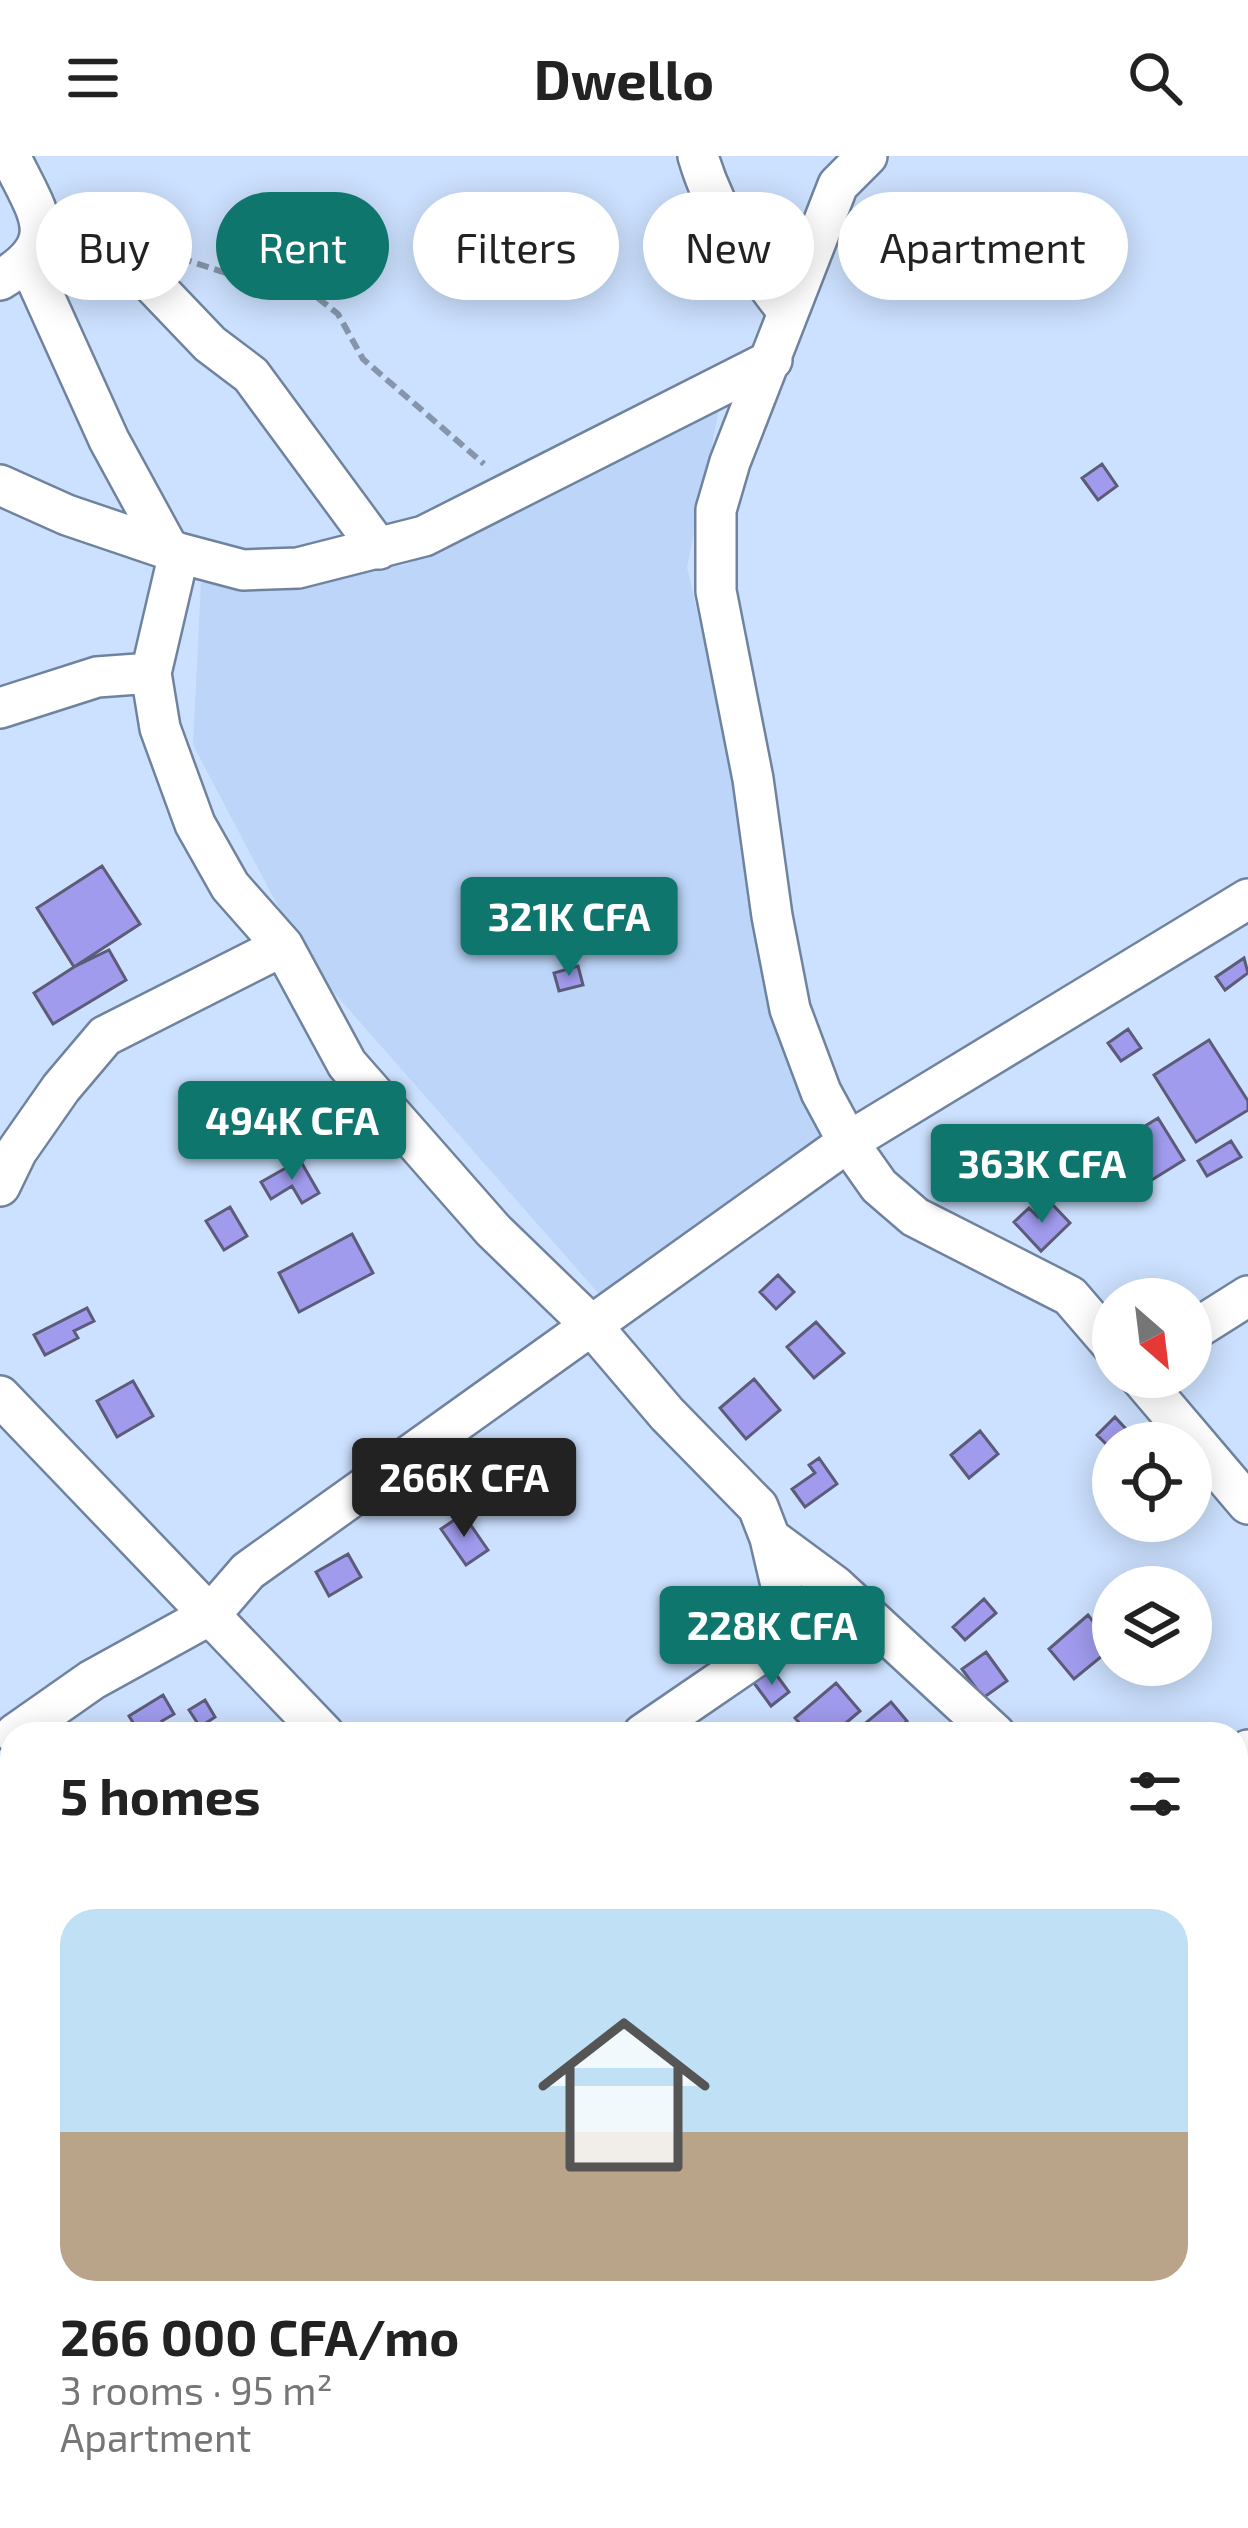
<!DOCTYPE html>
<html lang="en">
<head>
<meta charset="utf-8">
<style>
	:root { --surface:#fff; --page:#f2f2f2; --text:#222; --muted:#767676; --accent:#0f766e }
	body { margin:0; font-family:"Exo 2",sans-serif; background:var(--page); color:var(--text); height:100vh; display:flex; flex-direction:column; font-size:45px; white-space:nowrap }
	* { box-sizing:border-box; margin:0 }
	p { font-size:39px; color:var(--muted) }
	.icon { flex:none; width:66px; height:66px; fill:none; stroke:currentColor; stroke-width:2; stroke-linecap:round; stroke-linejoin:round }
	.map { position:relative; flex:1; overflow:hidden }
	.drawer { position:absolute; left:0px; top:1566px; width:1248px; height:807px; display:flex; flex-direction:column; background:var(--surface); border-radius:36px 36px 0 0; box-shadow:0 6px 30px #0003 }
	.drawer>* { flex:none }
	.guide { position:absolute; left:36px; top:36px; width:1176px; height:108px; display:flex; gap:24px }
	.needle { width:78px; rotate:152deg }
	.fabs { position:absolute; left:1092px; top:1122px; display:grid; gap:24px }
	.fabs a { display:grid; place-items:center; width:120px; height:120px; border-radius:50%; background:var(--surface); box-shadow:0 6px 30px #0003; font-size:60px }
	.price { position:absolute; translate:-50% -102px; padding:0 27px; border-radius:12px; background:var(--accent); color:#fff; font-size:39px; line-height:78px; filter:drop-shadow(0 3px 6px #0008) }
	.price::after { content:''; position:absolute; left:50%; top:72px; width:36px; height:27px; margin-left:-18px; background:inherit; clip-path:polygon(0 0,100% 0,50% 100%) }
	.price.current { background:#222; color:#fff }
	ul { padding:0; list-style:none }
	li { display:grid; align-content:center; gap:24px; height:636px; padding:0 60px }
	li span { display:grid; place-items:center; height:372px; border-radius:36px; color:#555 }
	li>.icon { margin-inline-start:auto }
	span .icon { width:216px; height:216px; fill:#fffc; stroke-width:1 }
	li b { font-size:51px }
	h2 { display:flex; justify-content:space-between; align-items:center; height:144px; padding:0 60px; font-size:51px }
	.chip { padding:0 42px; border-radius:54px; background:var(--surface); box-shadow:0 6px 30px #0003; font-size:42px; line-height:108px }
	.chip.current { background:var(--accent); color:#fff }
	header { display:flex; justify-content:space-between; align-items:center; height:156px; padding:0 60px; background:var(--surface); font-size:54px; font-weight:700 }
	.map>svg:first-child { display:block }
	.built { fill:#bcd5f8 }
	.building { fill:#a09bed; stroke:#5c5b78; stroke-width:3 }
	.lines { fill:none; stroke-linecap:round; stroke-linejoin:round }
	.street-casing { stroke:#70839e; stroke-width:44 }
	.primary-casing { stroke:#298eb4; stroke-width:68 }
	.path { stroke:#8695ab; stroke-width:6; stroke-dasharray:12 6; stroke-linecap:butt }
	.street { stroke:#fff; stroke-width:39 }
	.primary { stroke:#7fdafa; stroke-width:63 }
</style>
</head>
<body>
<header><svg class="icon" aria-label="menu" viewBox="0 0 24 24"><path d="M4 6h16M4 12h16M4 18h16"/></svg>Dwello<svg class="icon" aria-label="search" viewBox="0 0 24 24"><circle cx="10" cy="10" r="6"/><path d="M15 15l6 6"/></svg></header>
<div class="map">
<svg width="1248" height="2372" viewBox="0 0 1248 2372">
	<rect width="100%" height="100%" fill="#cce1ff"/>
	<path class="built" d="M720,249L687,411L732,609L831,980L599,1138L308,807L193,589L201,427L405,409Z"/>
	<path class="building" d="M1102,308L1117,330L1098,344L1082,322Z
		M102,710L140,768L74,811L37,752Z
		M109,794L126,824L53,868L34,837L74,811Z
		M1244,802L1248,817L1225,834L1216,821Z
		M578,810L583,829L559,835L554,817Z
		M1128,873L1141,892L1121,905L1108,887Z
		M1209,884L1248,945V954L1196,986L1154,919Z
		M1158,962L1184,1004L1142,1030L1121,996L1142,983L1137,975Z
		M1231,985L1241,1001L1207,1020L1198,1005Z
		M300,1004L319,1037L302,1047L292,1030L271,1043L261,1026Z
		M1052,1048L1070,1067L1041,1095L1014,1066L1029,1052L1038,1061Z
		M230,1051L247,1080L224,1094L206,1065Z
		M352,1078L373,1117L299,1156L279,1117Z
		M778,1119L794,1136L776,1153L760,1136Z
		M87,1152L94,1165L74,1175L78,1182L45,1199L34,1179Z
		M816,1166L844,1197L814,1222L787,1191Z
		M754,1223L780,1254L746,1283L720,1252Z
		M133,1225L153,1260L117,1281L97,1245Z
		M1115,1261L1138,1286L1137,1287H1113V1295L1097,1279Z
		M980,1275L998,1298L969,1322L951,1299Z
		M819,1302L837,1328L805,1351L792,1333L815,1317L809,1309Z
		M463,1358L488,1394L466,1409L441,1373Z
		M348,1398L361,1421L329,1440L316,1416Z
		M984,1443L996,1457L965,1484L953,1471Z
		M1088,1459L1113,1491L1074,1523L1049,1493Z
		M986,1496L1007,1525L983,1542L962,1513Z
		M772,1513L789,1536L771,1550L754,1527Z
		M836,1527L860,1555L833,1578H809L795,1562Z
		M163,1539L174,1558L162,1565L170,1578H140L129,1560Z
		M205,1544L215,1561L200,1571L189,1554Z
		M891,1546L907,1565L892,1578H861L857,1574Z
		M931,2361H964L965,2362L953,2372H926L923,2368Z"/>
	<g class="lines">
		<g class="street-casing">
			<path id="street" d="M698,0C715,59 751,108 788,156
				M867,0L838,29L730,306L716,354V435L753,623L772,760L790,853L821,936L848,986L879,1030L915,1061L1070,1140L1113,1190
				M29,107L109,284L169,394
				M144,119L210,188L251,219L379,393
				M0,124C66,85 37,57 10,0
				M0,329L67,359L179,397L243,414L298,412L424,380L772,204
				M179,397L151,517L160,572L195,668L230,730L283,790L347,908L493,1074L592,1170L667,1258L758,1351L770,1382L784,1442L782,1471L757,1500L643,1578
				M0,552L97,521L151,517
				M0,1030L17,995L61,932L105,880L283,790
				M1191,1176L1248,1140
				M1140,1221L1248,1348
				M0,1240L324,1578
				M770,1382L835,1430L995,1578
				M15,1578L92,1524L210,1459L248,1415L848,986L1248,743
				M1236,1603L1248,1594
				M1236,2034L1248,2026
				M0,2133L12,2122
				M1014,2361L1023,2372
				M570,2372L582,2361"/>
		</g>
		<g class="primary-casing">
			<path id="primary" d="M0,1917L12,1930
				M414,2361L424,2372"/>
		</g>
		<path class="path" d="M69,45L107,55L148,82
			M180,102L251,125L314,139L338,158L363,203L484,308"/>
		<use href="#street" class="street"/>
		<use href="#primary" class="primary"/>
	</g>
</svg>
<div class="fabs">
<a><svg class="needle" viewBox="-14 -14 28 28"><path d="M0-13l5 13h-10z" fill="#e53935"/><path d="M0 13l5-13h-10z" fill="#767676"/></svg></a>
<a><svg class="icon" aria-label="locate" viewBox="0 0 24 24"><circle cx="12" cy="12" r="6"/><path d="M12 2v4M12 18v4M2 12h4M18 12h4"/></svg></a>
<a><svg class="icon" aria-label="layers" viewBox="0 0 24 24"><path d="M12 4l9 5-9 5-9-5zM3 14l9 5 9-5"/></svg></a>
</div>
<b class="price" style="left:569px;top:823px">321K CFA</b>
<b class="price" style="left:292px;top:1027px">494K CFA</b>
<b class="price" style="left:1042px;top:1070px">363K CFA</b>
<b class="price current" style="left:464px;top:1384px">266K CFA</b>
<b class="price" style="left:772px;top:1532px">228K CFA</b>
<div class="guide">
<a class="chip">Buy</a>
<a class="chip current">Rent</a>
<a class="chip">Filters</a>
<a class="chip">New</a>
<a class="chip">Apartment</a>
</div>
<section class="drawer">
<h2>5 homes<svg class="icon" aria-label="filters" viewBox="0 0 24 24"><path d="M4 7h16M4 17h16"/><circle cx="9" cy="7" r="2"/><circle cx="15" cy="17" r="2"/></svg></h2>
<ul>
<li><span style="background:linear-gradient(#bfe0f5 60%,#b9a48a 0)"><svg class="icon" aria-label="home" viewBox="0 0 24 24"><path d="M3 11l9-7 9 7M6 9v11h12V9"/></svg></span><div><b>266 000 CFA/mo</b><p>3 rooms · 95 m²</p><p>Apartment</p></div></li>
</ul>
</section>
</div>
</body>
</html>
